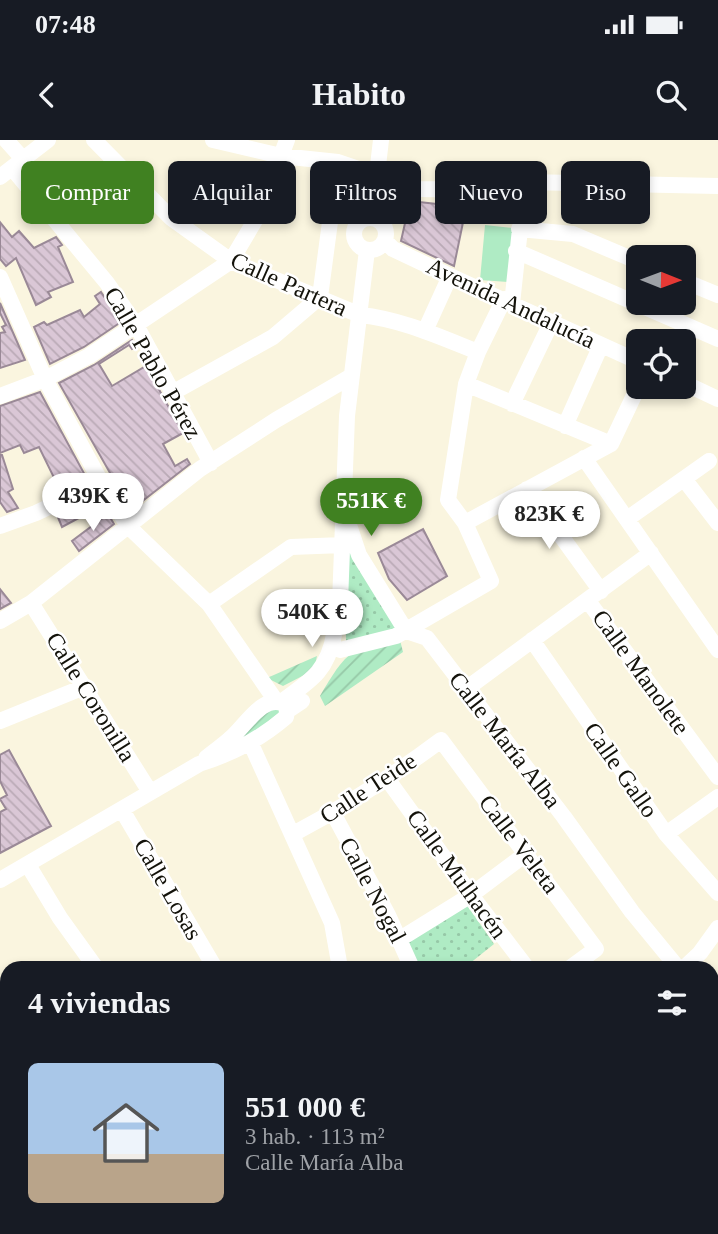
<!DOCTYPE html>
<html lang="es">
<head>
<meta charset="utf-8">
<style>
	:root { --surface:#171b24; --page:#20242c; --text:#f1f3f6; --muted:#9ea1a6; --accent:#408121 }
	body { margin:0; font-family:"Times New Roman",serif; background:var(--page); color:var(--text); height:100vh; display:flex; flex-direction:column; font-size:26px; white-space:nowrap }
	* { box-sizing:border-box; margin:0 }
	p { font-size:23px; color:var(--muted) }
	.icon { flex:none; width:38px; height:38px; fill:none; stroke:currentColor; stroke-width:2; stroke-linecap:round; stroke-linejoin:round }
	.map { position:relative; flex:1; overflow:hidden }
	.side { position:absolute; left:0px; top:821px; width:719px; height:275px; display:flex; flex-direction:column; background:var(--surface); border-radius:21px 21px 0 0; box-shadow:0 4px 10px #0003 }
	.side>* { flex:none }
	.top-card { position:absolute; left:21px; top:21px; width:677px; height:63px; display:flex; gap:14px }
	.needle { width:46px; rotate:91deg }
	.tools { position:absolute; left:626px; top:105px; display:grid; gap:14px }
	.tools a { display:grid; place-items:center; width:70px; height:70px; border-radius:10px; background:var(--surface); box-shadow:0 4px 10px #0003; font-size:35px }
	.price { position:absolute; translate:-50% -60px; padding:0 16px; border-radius:24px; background:#fff; color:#222; font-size:23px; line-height:46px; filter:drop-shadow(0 2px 4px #0008) }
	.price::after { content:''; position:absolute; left:50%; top:42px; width:21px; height:16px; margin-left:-10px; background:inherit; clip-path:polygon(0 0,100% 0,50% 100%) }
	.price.on { background:var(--accent); color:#fff }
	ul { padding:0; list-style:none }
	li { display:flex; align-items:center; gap:21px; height:175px; padding:0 28px }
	li span { display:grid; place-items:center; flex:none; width:196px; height:140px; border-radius:10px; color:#555 }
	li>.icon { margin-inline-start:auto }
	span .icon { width:84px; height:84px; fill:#fffc; stroke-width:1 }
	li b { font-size:30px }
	h2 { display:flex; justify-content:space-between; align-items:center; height:84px; padding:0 28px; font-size:30px }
	.chip { padding:0 24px; border-radius:10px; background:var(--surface); box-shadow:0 4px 10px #0003; font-size:24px; line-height:63px }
	.chip.on { background:var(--accent); color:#fff }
	.status { display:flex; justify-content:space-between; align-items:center; height:49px; padding:0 35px; background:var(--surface); direction:ltr }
	.status svg { height:19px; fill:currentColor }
	header { display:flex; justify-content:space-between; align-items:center; height:91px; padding:0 28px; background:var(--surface); font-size:32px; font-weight:700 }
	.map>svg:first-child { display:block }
	.built { fill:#f1ebce }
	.grass { fill:#afebc4 }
	.park { fill:url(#park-dots) }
	.garden { fill:url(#garden-furrows) }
	.building { fill:url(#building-back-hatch); stroke:#9a8997; stroke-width:2 }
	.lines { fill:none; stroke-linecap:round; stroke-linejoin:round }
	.minor { stroke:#fff; stroke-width:16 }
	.labels { text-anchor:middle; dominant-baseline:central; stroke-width:5; stroke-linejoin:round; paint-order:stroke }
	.street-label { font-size:24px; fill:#13120a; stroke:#fff }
</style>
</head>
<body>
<div class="status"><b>07:48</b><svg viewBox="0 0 49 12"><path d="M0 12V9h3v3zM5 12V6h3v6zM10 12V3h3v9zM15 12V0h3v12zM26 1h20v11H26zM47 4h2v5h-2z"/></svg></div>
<header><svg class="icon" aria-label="back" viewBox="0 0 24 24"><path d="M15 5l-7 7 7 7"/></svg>Habito<svg class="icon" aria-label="search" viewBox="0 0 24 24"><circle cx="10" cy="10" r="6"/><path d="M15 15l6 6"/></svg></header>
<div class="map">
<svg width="718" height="1094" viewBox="0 0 718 1094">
	<defs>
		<pattern id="park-dots" width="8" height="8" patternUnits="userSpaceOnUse" patternTransform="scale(1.75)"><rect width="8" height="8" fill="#afebc4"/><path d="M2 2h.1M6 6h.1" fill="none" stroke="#96c8a7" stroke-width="1.8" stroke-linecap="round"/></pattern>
		<pattern id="garden-furrows" width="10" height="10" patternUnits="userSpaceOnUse" patternTransform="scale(1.75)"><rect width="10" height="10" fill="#afebc4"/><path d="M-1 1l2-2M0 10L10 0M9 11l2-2" fill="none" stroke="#96c8a7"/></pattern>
		<pattern id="building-back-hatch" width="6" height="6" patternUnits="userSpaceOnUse" patternTransform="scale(1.75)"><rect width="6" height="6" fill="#dac7d6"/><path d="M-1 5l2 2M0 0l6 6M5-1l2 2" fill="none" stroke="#baaab6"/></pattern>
	</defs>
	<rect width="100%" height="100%" fill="#faf5df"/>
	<path class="built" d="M712,939L718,950V1088L712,1083Z
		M531,1089H658L653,1094H534Z"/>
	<path class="grass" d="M485,85L513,88L508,142L480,140Z"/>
	<path class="park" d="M345,384L403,490L346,504Z
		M462,758L494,804L464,828H416L403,798Z"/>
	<path class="garden" d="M399,496L403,512L325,566L320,556C347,511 348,510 399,496Z
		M317,516L314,530L283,546L267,538Z
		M275,566L280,572L245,600L241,594Z"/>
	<path class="building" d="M410,61L437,64L467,63L454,126L401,101Z
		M0,82L12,97L19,91L34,108L56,97L62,105L58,107L73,142L48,152L51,157L36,165L16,118L6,126L0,119Z
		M101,152L121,182L84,207L50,224L34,187L44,182L47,185L80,170L84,177L100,164L95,156Z
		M0,163L25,220L0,228V193L5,192L2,187L6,185L0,173Z
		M132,200L136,207L132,209L129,205L99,224L112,246L146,226L183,293L163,304L175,326L187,319L190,324L131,370L59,243L94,225Z
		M40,252L86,337L60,350L39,307L24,313L20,305L0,313V266Z
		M0,315H2L13,349L8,352L18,368L7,372L0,362Z
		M97,356L103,365L62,387L57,375Z
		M108,374L114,384L79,411L72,401Z
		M423,389L447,436L407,460L389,439L378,413Z
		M0,449L11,463L0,469Z
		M9,610L51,686L0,713V672L6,669L0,659L7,655L0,641V615Z"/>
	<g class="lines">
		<path class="minor" d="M6,0L23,19
			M94,0L171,78L231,121L360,175C401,179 440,197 478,212
			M213,0L281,16L338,22L418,49L482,50L525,42L718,46
			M12,28L107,143L136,185L211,323
			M0,37L48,0
			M372,77L381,0
			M354 94a16 16 0 1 1 32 0a16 16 0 1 1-32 0Z
			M519,89L573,94L639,122
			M385,101L393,109L450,136L639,222
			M516,111L718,199
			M0,137L45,239L101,342L128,386L209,464L276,561
			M684,141L718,155
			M512,164L525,42
			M425,191L450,136
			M684,243L718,259
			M466,244L611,304
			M172,253L273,197L320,157L338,22
			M0,256L45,239L89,216L231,121L260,72L287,0
			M512,264L551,183
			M565,286L601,205
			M611,304L639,245
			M584,318L718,510
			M684,339L718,383
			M527,349L601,451
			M344,370L359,415L406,491L427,498L564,677L632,772L678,828
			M627,379L709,321
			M465,383L611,304
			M0,386L36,373L101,342
			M588,461L718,637
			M31,463L150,652
			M209,464L291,407L343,405
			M0,481L31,463L200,329L276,280L350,237
			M532,500L666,694L718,753
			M340,510L396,496L491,441L465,383L448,360L466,244L478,212L504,159
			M466,549L651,413
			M281,562C310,541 327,532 334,495C336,483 334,473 340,463L347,276L367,110
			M0,581L84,547
			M251,604L332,783L340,828
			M206,618C214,611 224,605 232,597C245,586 264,553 284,564
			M388,640L471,755L527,828
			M122,670L215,828
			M333,673L388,775L412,828
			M293,694C346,666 393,636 441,600L596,809L570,828
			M666,694L718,657
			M28,725L60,778L96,828
			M0,740L199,624C233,613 259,600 286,577L287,571L302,561
			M400,799L471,755L527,713
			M684,828L700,813L718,788
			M712,855L718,859
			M0,877L7,887
			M712,913L718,924
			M0,975L7,984
			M0,1018L7,1013
			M121,1088L125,1094
			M174,1088L179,1094
			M284,1088L288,1094
			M519,1088L522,1094
			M709,1088L715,1094
			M0,1091L5,1094L8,1088
			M311,1094L324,1088
			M392,1094L402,1088
			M663,1094L668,1088"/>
	</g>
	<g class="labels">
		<g class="street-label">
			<text transform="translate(289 144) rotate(24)">Calle Partera</text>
			<text transform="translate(511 163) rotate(25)">Avenida Andalucía</text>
			<text transform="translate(153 223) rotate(60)">Calle Pablo Pérez</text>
			<text transform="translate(641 532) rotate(54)">Calle Manolete</text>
			<text transform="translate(91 557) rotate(58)">Calle Coronilla</text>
			<text transform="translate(505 600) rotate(52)">Calle María Alba</text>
			<text transform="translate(621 630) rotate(55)">Calle Gallo</text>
			<text transform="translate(368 648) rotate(-33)">Calle Teide</text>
			<text transform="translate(519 704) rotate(53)">Calle Veleta</text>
			<text transform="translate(457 734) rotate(54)">Calle Mulhacén</text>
			<text transform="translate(168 749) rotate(60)">Calle Losas</text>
			<text transform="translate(373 750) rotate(62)">Calle Nogal</text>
		</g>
	</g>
</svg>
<div class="tools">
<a><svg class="needle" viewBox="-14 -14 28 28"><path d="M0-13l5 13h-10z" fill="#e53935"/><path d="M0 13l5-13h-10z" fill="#9ea1a6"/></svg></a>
<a><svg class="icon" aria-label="locate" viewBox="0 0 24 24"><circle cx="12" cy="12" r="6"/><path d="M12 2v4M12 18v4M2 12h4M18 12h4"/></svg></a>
</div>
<b class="price" style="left:93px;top:393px">439K €</b>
<b class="price on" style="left:371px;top:398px">551K €</b>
<b class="price" style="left:549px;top:411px">823K €</b>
<b class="price" style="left:312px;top:509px">540K €</b>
<div class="top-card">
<a class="chip on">Comprar</a>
<a class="chip">Alquilar</a>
<a class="chip">Filtros</a>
<a class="chip">Nuevo</a>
<a class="chip">Piso</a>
</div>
<section class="side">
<h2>4 viviendas<svg class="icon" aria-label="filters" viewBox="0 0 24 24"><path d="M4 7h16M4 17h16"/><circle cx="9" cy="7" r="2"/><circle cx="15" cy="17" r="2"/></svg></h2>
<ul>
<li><span style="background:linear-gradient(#a9c7e8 65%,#b9a48a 0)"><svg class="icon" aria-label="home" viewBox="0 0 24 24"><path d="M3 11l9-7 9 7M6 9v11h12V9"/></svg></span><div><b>551 000 €</b><p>3 hab. · 113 m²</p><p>Calle María Alba</p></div></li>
</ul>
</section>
</div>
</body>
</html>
